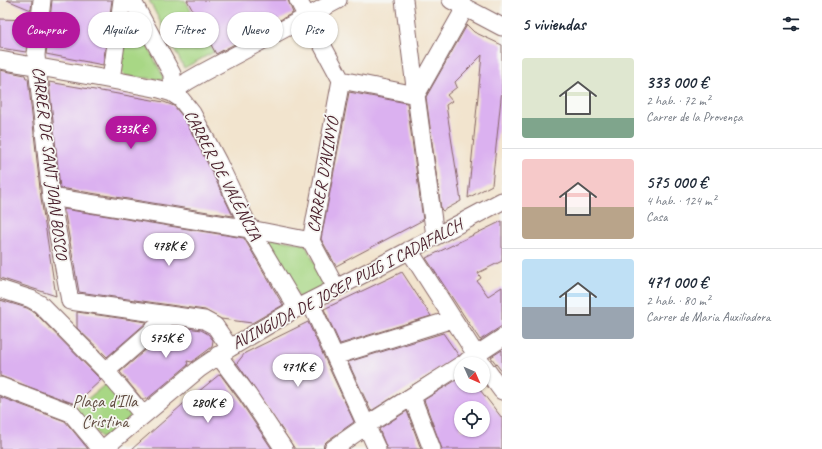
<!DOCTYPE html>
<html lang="es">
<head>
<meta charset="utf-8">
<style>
	:root { --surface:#fff; --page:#f2f2f3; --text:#1f2937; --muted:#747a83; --line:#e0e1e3; --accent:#b5179e }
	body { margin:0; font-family:Caveat,sans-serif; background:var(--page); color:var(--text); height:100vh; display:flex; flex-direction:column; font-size:15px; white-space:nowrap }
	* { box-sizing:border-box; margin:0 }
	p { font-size:13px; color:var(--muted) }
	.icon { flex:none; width:22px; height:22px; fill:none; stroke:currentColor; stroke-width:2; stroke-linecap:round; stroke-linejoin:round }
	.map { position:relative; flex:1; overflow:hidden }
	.side { display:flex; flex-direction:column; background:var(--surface); width:320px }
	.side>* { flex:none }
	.hud { position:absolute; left:12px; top:12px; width:380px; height:36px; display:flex; gap:8px }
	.needle { width:26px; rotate:135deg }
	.controls { position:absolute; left:454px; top:357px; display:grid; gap:8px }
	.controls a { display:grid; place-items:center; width:36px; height:36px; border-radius:50%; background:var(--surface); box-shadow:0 1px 3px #0004; font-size:20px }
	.price { position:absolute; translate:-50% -34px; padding:0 9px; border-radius:14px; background:#fff; color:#222; font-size:13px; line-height:26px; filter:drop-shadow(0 1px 2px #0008) }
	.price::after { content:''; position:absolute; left:50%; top:24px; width:12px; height:9px; margin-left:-6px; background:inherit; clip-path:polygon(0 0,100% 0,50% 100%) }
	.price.on { background:var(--accent); color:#fff }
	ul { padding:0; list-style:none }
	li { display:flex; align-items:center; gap:12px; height:100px; padding:0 20px }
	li+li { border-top:1px solid var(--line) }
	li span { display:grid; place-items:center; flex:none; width:112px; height:80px; border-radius:4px; color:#555 }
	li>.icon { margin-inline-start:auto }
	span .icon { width:48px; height:48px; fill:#fffc; stroke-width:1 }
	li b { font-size:17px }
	h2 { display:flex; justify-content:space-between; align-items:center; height:48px; padding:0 20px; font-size:17px }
	.chip { padding:0 14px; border-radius:18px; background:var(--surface); box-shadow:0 1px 3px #0004; font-size:14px; line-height:36px }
	.chip.on { background:var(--accent); color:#fff }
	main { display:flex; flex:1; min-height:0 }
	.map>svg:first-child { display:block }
	.green { fill:#a8d785; stroke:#797b58 }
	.building { fill:#dbb1f0; fill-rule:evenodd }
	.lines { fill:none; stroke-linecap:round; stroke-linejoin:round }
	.minor-casing { stroke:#856464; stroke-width:19 }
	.minor { stroke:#fff; stroke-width:17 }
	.labels { text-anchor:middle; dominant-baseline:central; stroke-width:3.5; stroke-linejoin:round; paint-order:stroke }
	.street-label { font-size:17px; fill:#4a1f2b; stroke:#f6f6f2 }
	.park-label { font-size:17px; fill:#624d42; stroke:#f6f6f2 }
</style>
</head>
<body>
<main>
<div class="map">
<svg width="502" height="449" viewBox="0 0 502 449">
	<rect width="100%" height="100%" fill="#f6f6f2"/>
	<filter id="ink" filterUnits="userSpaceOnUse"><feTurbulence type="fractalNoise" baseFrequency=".025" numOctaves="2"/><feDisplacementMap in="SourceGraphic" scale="8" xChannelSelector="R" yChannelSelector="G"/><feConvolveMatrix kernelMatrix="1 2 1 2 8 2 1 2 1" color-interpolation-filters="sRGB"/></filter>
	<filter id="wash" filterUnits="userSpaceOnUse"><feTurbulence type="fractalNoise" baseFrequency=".012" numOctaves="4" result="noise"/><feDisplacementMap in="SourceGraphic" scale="16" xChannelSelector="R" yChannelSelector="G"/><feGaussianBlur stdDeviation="0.9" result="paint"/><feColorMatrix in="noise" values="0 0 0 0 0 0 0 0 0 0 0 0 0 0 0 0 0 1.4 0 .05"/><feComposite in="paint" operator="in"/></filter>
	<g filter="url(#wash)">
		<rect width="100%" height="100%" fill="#f2e4ce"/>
		<path class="green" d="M149,0H185L214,52L184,68Z
			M130,15L133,17L165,80L126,76L121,71L126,18Z
			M262,237L305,244L327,286L301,300Z
			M107,383L134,413L103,439L75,409Z"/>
		<g id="blocks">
			<path class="building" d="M7,0H32L31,10Z
				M52,0H112L103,65L46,54L50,21H55L50,19Z
				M187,0H288L293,13L216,54Z
				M0,19L30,20L26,52L0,48Z
				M467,25L474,32L502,45V89L492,185L468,198L482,55L455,82L457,87L447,95L452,101L446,105L461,201L443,211L441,209L426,97Z
				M0,70L25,75L26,78H28L41,198L56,296L0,278Z
				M49,82L164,102L174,106L184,118L209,166L233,216L60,188Z
				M349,92L407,103L423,220L336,266L321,239Z
				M64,209L244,238L283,305L252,323L221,319L205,310L79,292Z
				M502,221V261L478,273L481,278L477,281L488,296L502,287V326L480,340L426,258Z
				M402,272L431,316L340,344L324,309Z
				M0,300L27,308L34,312L101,380L75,404L0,376Z
				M77,312L147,322L107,357L77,328Z
				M308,322L354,422L327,441L324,444L323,449H295L237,363L245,353Z
				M173,326L201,330L208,334L213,340L212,347L192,362L187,361L188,365L147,399H142L120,372Z
				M443,333L459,356L371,411L348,362Z
				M502,350V372L491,357Z
				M220,374L240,401L272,449H132L182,405Z
				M461,377V386H477L502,418V449H442L424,400ZM461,408H483V430H461Z
				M0,397L65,421L88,449H0Z
				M407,411L421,449H387L379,429Z"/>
		</g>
	</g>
	<g filter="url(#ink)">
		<use href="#blocks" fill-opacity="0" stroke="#856464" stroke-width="1"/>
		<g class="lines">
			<g class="minor-casing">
				<path id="minor" d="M42,0L36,55L37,66L51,197L70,301L204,320L215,326L230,348
					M132,0L172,74V93
					M298,0L341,80
					M451,0L502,27
					M0,60C53,70 106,78 159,89L172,93L181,99L192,113L218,162L250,229L297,308
					M111,80L122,0
					M341,80L416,95L404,0
					M172,93L188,81L202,73L338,0
					M51,197L250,229L311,241
					M435,236L416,95L465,8
					M409,250L482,364
					M336,288L311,241L341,80
					M0,289L31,299L40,304L106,371L143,415
					M310,302L377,449
					M218,355L248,395L284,449
					M335,356L453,319
					M467,361L502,338
					M483,365L502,391
					M106,371L169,316
					M0,386L71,413L101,449
					M412,397L432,449
					M103,449L199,369L230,348L297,308L391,260L502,201
					M333,449L367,425L461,365"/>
			</g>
			<use href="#minor" class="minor"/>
		</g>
	</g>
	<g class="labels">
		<g class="street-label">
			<text transform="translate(50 163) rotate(83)">CARRER DE SANT JOAN BOSCO</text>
			<text transform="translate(223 175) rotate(62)">CARRER DE VALÈNCIA</text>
			<text transform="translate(323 175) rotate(-80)">CARRER D'AVINYÓ</text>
			<text transform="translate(347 284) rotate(-28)">AVINGUDA DE JOSEP PUIG I CADAFALCH</text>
		</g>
		<g class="park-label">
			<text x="105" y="401">Plaça d'Illa<tspan x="105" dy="20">Cristina</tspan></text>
		</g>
	</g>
</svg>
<div class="controls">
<a><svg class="needle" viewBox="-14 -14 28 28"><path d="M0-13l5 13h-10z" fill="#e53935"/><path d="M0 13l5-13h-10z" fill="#747a83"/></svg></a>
<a><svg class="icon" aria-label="locate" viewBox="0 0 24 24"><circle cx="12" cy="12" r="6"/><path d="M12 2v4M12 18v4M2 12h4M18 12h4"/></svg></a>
</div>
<b class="price on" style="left:131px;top:150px">333K €</b>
<b class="price" style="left:169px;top:267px">478K €</b>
<b class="price" style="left:166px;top:359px">575K €</b>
<b class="price" style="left:298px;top:388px">471K €</b>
<b class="price" style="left:208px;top:424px">280K €</b>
<div class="hud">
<a class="chip on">Comprar</a>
<a class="chip">Alquilar</a>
<a class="chip">Filtros</a>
<a class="chip">Nuevo</a>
<a class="chip">Piso</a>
</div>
</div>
<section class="side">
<h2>5 viviendas<svg class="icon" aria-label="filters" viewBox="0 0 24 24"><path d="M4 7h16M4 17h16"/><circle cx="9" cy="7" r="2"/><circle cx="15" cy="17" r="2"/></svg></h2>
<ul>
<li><span style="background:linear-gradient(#dfe7d0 75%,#7fa58c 0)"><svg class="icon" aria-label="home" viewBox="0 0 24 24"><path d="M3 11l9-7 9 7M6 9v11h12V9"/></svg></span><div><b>333 000 €</b><p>2 hab. · 72 m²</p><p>Carrer de la Provença</p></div></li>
<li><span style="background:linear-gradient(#f6c9c9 60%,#b9a48a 0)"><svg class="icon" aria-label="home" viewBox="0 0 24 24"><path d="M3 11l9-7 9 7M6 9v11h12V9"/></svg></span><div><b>575 000 €</b><p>4 hab. · 124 m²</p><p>Casa</p></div></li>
<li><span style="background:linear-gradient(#bfe0f5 60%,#9aa5b1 0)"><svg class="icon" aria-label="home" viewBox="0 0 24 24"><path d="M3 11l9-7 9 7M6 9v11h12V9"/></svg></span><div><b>471 000 €</b><p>2 hab. · 80 m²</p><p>Carrer de Maria Auxiliadora</p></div></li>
</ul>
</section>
</main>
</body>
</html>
